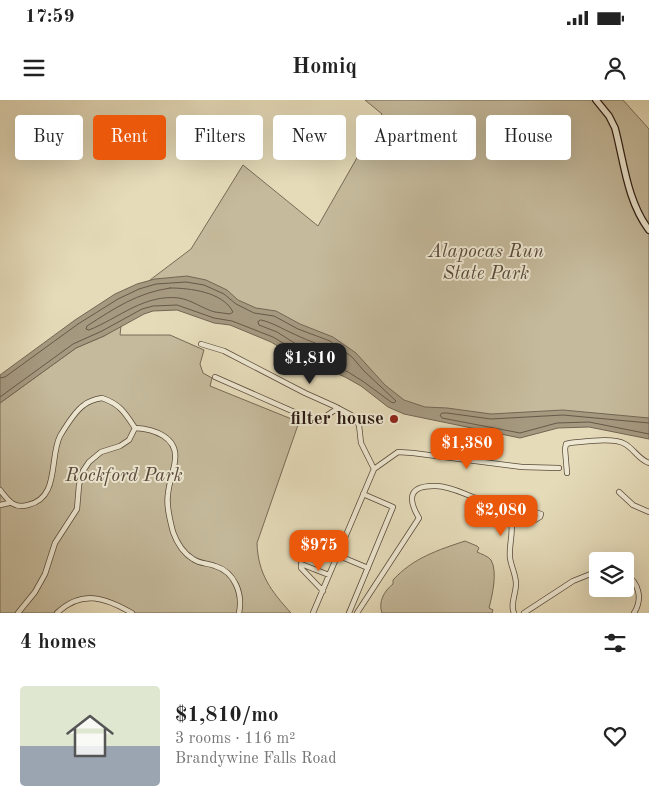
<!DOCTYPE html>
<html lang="en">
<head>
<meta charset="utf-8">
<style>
	:root { --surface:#fff; --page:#f6f6f6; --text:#222; --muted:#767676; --accent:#ea580c }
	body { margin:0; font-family:"Old Standard TT",serif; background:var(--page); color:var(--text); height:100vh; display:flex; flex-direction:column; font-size:19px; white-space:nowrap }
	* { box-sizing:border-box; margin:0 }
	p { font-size:16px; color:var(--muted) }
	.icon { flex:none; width:28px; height:28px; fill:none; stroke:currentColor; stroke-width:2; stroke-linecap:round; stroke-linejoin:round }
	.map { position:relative; height:513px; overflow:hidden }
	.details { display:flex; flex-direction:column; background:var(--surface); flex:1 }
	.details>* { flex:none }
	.top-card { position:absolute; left:15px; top:15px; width:620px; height:45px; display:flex; gap:10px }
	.buttons { position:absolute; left:589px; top:452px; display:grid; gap:10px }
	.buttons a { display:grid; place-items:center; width:45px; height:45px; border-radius:5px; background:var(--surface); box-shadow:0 5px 20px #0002; font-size:25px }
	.price { position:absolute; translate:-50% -42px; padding:0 11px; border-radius:10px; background:var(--accent); color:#fff; font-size:16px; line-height:32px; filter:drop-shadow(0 1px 2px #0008) }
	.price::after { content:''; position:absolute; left:50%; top:30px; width:15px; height:11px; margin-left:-8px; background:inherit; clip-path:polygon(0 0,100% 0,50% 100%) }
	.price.selected { background:#222; color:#fff }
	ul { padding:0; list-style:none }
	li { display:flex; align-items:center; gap:15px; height:125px; padding:0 20px }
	li span { display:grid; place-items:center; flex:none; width:140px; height:100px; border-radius:5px; color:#555 }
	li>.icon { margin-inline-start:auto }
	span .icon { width:60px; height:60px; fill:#fffc; stroke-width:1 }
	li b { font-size:21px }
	h2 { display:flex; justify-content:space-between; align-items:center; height:60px; padding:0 20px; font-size:21px }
	.tag { padding:0 18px; border-radius:5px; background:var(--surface); box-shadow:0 5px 20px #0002; font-size:18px; line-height:45px }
	.tag.selected { background:var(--accent); color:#fff }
	.status { display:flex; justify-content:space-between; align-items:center; height:35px; padding:0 25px; background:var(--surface); direction:ltr }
	.status svg { height:14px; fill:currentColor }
	header { display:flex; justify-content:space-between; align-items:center; height:65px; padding:0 20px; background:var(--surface); font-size:22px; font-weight:600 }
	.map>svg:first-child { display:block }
	.green { fill:#c5ba9c; stroke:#786a56 }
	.water { fill:#a59980; stroke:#746654 }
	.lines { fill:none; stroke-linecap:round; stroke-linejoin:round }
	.shore { stroke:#685948; stroke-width:1 }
	.street-casing { stroke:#594a3b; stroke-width:6 }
	.secondary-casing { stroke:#2a1911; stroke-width:8 }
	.street { stroke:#eee8d2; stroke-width:4.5 }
	.secondary { stroke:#eee8d2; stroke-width:5.5 }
	.poi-dot { fill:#8f2418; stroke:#eee8d2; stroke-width:2 }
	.labels { text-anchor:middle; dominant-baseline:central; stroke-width:4; stroke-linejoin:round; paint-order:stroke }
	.park-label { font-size:19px; font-style:italic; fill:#58493b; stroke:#eee8d2 }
	.poi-label { font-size:19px; font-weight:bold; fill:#2a1911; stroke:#eee8d2; text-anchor:end }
</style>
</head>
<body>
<div class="status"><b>17:59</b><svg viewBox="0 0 49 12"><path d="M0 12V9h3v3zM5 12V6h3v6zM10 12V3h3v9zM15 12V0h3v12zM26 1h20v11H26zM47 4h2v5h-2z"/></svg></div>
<header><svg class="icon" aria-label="menu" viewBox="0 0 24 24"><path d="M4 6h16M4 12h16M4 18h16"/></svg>Homiq<svg class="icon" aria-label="person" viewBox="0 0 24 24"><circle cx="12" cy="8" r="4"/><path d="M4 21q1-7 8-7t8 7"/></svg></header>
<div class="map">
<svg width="649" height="513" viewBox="0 0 649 513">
	<rect width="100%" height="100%" fill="#e5dbb9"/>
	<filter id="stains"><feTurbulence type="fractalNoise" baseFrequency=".004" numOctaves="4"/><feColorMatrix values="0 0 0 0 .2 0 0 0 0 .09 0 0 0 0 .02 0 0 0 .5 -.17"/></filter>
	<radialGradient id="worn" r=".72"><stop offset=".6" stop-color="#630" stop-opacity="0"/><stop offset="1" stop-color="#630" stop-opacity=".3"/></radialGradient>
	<path class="green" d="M365,0H623L649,29V329L410,312L352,272L154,187L150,180L191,149L243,65L318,126L382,14Z
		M121,226L120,235H170L204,250L200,264L203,273L212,278L210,286L299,322L257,443C258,474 271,491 291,513H132L115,503L83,499L57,513H0V303L76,248L104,236Z
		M465,441L477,446L479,448L477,452C481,454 488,456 491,460C498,472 492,496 489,508L493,510L492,513H382C378,502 384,491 393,484V480C413,458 438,450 465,441Z"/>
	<path class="water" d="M187,176L206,180L227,190L238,200L256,208L276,211L300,224L333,237L356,253L385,285L404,300L425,307L447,308L491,314L563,310L649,318V339L589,327L558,328L520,338L404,314L388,307L361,286L345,277L291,254L271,242L230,225L214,223L177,210L153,211L144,214L104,236L76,248L0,303V275L75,220L115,194L137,184L155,179Z"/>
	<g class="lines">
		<path class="shore" d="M170,188C190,188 223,192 233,212L230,214C225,213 220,213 215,212C203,209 192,200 179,198C144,194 119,218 89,230L86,229L87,226C115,208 137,193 170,188Z
			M261,220C274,223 282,229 294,234C312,243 325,245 342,257V260L339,261L296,244L277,232L259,225L258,222Z
			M0,278L5,277L78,224L118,199L139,189L156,184L186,182L204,185L224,194L236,204L254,213L274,216L298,229L330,241L352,257L364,271L396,301L394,303L391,302L364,282L348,272L293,249L273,237L232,221L214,218L177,205L153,206L142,209L102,231L73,244L0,297
			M649,323L563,315L491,319L447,313H442L440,315L442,318L520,333L557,323L589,322L649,334"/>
		<g class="street-casing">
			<path id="street" d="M201,244L224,251L305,293L334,306L351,315L359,325L361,343L374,369
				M215,277L317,322L338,308
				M135,328C154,329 178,337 175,360C174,371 169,382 168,394C166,406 170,420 173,432C177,443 183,453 193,459C200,464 208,463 215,466C235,472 243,494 239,513
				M374,369L398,352L413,353L522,367L559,368
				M567,373L565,349L566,344L570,343C584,342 613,337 625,344C634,349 638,359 649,363
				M0,390C8,400 13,409 28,405C60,398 49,358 60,336C66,326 75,311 84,305C89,301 96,299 102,298C120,304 125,313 135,328
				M619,392L633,405L649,412
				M0,405L9,403
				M511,422L533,421L540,417L541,414L535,412L526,421
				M337,455L368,468
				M625,474C639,482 643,499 634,513
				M323,491L301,468V464L329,475
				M18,513L35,492L45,474L55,443L77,409L79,385L83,371L89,362L101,352L120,346L129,340L135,328
				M57,513C82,489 106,498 132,513
				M313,513L374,369
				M349,513L393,407L363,394
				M357,513L419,418C407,398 409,385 436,386C449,386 462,393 473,397C483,400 497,402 505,410C518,423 508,442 510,458C511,466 516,475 516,484C516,493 510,505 514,513
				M524,513L573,481L598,471"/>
		</g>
		<g class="secondary-casing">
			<path id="secondary" d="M596,0L609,16L615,28C624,62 627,101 649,130"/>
		</g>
		<use href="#street" class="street"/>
		<use href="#secondary" class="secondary"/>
	</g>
	<circle class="poi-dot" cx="394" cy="319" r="5"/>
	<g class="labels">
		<g class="park-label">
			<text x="486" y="152">Alapocas Run<tspan x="486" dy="22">State Park</tspan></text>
			<text x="124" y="376">Rockford Park</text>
		</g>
		<g class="poi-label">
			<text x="384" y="319">filter house</text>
		</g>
	</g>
	<rect width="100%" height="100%" filter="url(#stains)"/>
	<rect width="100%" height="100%" fill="url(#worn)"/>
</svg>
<div class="buttons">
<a><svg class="icon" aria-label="layers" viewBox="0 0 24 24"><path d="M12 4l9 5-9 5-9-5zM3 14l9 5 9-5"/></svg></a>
</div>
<b class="price selected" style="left:310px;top:285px">$1,810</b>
<b class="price" style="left:467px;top:370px">$1,380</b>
<b class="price" style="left:501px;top:437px">$2,080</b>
<b class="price" style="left:319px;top:472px">$975</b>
<div class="top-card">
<a class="tag">Buy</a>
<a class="tag selected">Rent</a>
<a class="tag">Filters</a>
<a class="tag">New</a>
<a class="tag">Apartment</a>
<a class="tag">House</a>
</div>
</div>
<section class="details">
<h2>4 homes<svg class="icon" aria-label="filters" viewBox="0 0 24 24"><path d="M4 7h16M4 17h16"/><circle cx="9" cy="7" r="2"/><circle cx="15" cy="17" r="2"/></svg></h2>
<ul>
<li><span style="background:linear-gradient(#dfe7d0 60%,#9aa5b1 0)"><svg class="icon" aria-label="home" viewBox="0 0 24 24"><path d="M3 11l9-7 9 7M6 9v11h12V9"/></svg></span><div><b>$1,810/mo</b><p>3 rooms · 116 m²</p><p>Brandywine Falls Road</p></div><svg class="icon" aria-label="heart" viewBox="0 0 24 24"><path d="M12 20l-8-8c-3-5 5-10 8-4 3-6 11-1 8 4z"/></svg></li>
</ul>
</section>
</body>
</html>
